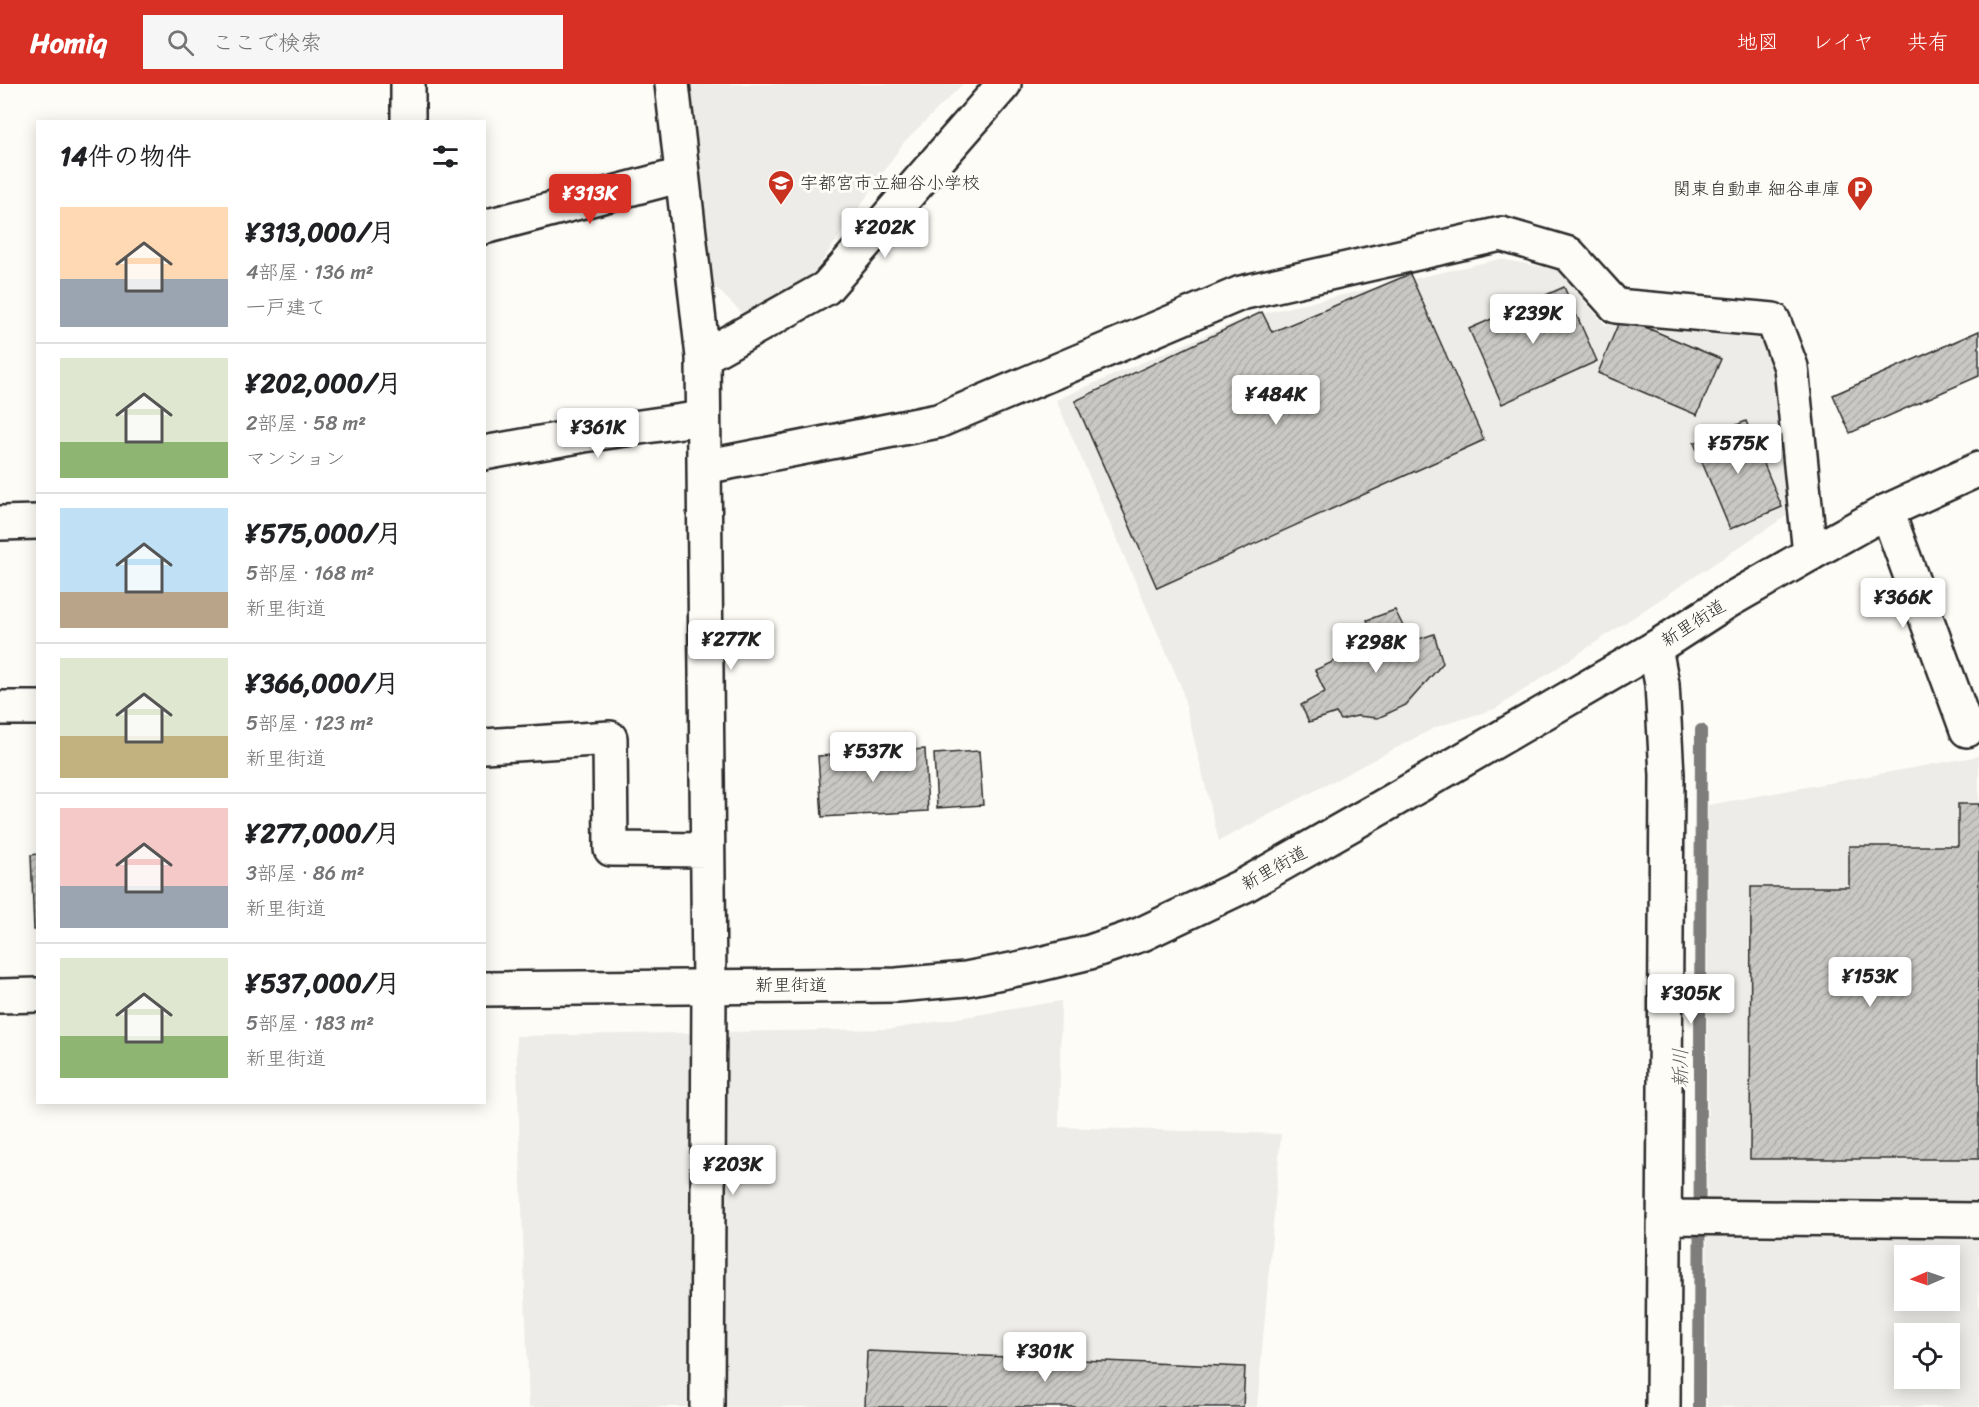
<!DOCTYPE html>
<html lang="ja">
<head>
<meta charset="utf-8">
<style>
	:root { --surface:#fff; --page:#f6f6f6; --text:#202124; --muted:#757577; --line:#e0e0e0; --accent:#d93025 }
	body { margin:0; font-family:Sriracha,"Klee One",sans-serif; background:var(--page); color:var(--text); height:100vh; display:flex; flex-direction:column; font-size:22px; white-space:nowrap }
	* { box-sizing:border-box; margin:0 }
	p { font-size:20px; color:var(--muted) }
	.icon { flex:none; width:33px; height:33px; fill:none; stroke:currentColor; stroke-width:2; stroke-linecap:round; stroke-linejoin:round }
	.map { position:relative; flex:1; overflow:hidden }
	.panel { position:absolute; left:36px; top:36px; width:450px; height:984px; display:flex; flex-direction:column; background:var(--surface); border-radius:0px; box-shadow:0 3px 15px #0003 }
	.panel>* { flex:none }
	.needle { width:39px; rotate:268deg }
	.controls { position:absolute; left:1894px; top:1161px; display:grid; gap:12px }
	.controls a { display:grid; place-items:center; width:66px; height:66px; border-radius:0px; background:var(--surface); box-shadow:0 3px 15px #0003; font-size:30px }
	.price { position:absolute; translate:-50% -51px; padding:0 14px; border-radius:6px; background:#fff; color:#222; font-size:20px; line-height:39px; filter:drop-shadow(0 2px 3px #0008) }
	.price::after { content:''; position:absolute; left:50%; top:36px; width:18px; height:14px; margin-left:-9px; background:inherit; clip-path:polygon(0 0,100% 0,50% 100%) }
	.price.active { background:var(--accent); color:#fff }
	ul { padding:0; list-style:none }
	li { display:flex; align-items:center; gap:18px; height:150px; padding:0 24px }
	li+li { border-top:2px solid var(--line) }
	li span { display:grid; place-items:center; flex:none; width:168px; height:120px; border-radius:0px; color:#555 }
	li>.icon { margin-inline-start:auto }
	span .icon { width:72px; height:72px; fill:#fffc; stroke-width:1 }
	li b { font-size:26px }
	h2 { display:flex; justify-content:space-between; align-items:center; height:72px; padding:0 24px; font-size:26px }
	header { display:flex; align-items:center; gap:36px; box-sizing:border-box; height:84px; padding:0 30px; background:var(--accent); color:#fff }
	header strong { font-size:28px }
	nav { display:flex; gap:33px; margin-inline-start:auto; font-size:21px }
	.search { width:420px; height:54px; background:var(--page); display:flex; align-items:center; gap:15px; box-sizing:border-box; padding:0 21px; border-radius:0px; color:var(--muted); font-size:22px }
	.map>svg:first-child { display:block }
	.built { fill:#edece8; fill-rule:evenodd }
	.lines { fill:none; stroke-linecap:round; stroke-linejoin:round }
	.stream { stroke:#7e7d7b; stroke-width:12 }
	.building { fill:url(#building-hatch); stroke:#2b2b2b; stroke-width:1.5 }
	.minor-casing { stroke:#2b2b2b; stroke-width:38 }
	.major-casing { stroke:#2b2b2b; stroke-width:38 }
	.minor { stroke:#fdfcf7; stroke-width:33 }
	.major { stroke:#fdfcf7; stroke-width:33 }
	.labels { text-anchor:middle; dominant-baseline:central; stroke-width:6; stroke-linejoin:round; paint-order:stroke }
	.poi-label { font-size:18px; fill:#2b2b2b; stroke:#fdfcf7; text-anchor:start }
	.street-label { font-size:18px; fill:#2b2b2b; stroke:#fdfcf7 }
	.water-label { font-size:20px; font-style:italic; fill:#5b5b5a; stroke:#fdfcf7 }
</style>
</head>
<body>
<header>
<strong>Homiq</strong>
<div class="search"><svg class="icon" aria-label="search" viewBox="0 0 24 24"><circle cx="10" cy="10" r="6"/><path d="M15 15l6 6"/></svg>ここで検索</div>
<nav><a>地図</a><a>レイヤ</a><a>共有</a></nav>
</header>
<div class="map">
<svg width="1979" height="1323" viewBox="0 0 1979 1323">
	<defs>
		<pattern id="building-hatch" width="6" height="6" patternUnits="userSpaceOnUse" patternTransform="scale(1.5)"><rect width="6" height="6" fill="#c9c8c4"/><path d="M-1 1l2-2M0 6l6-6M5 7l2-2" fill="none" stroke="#adaca9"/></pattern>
	</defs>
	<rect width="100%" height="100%" fill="#fdfcf7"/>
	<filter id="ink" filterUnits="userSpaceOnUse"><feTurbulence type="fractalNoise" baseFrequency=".0167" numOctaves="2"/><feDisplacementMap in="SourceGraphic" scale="12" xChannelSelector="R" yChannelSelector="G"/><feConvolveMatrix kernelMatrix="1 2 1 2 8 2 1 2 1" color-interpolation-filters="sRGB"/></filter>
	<g filter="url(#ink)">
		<path class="built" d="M686,0H963L904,58L816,186L765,229H742L712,200Z
			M1500,175L1558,186L1605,241L1765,246L1778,276L1786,432L1495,625L1436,643L1219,757L1181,602L1056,316L1247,233Z
			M1979,672V1323H1707L1708,721ZM1905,1172H1950V1216H1905ZM1905,1250H1950V1294H1905Z
			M1061,917L1059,1043L1281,1050L1257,1323H529L516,952L892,945Z"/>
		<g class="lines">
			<path class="stream" d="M1699,1323L1701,646"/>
		</g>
		<path class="building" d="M1410,190L1484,356L1157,504L1075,317L1262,228L1272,248Z
			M1564,203L1597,277L1502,320L1469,245Z
			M1621,233L1721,275L1697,331L1598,289Z
			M1979,247V292L1850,349L1833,311Z
			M1746,337L1782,423L1730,445L1694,359Z
			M1395,526L1405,546L1416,556L1434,550L1443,579L1406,621L1378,634L1357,632L1341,636L1336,629L1309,638L1301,621L1325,608L1315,586L1376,558L1367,536Z
			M925,665L928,727L822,733L818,672Z
			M979,667L983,721L937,724L934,670Z
			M1958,720H1979V1075H1750L1751,803H1849V762H1958Z
			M38,770V846H34L31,771Z
			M867,1267L1245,1283L1243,1323H865Z"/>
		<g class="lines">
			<g class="minor-casing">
				<path id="minor" d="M408,0V38
					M672,0L703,273L709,902L707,1323
					M484,143L682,91
					M703,273L826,204L1004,0
					M484,369L584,351L703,334
					M704,383L938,337L1241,209L1501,150L1569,170L1616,222L1773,236L1791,283L1810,470
					M1887,427L1967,646
					M0,439L38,438
					M1655,564L1662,600L1667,691L1663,1323
					M0,624H38
					M484,662L610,654L611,765L707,766
					M1664,1133L1979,1136"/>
			</g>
			<g class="major-casing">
				<path id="major" d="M484,905L897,901L966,895L1032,882L1090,868L1142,850L1245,801L1394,716L1655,564L1728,517L1824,462L1887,427L1979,385
					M0,912L38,911"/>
			</g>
			<use href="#minor" class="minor"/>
			<use href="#major" class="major"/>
		</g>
	</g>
	<defs>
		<g id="school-pin" transform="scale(1.35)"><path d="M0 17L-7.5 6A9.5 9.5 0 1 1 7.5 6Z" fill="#c8321e" stroke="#fdfcf7"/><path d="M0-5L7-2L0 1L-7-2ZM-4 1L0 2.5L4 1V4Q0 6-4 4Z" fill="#fff"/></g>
		<g id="parking-pin" transform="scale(1.35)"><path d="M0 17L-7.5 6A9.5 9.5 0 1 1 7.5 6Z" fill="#c8321e" stroke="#fdfcf7"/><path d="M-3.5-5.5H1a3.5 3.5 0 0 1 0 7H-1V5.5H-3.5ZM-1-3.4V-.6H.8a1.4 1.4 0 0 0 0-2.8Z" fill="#fff"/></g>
	</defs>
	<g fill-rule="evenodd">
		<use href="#school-pin" x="781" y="99"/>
		<use href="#parking-pin" x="1860" y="105"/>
	</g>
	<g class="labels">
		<g class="poi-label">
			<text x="800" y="99">宇都宮市立細谷小学校</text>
			<text x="1840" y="105" text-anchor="end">関東自動車 細谷車庫</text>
		</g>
		<g class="street-label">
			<text transform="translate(1693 539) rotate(-32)">新里街道</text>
			<text transform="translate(1274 784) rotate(-29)">新里街道</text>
			<text x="791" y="901">新里街道</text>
		</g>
		<g class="water-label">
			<text transform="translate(1680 984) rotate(-90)">新川</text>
		</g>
	</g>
</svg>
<div class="controls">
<a><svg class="needle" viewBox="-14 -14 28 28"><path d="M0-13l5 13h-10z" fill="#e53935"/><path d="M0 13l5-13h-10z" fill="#757577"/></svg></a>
<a><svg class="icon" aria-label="locate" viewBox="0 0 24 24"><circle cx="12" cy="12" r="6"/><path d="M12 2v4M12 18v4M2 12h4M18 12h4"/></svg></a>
</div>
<b class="price active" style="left:590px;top:141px">¥313K</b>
<b class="price" style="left:885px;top:175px">¥202K</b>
<b class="price" style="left:1533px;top:261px">¥239K</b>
<b class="price" style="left:1276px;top:342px">¥484K</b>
<b class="price" style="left:598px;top:375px">¥361K</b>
<b class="price" style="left:1738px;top:391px">¥575K</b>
<b class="price" style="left:1903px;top:545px">¥366K</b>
<b class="price" style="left:731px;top:587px">¥277K</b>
<b class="price" style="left:1376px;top:590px">¥298K</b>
<b class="price" style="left:873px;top:699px">¥537K</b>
<b class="price" style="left:1870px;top:924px">¥153K</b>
<b class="price" style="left:1691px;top:941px">¥305K</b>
<b class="price" style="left:733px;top:1112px">¥203K</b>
<b class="price" style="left:1045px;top:1299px">¥301K</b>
<section class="panel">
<h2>14件の物件<svg class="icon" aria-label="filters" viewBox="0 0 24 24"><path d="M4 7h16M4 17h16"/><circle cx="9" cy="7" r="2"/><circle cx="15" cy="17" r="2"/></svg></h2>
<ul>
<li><span style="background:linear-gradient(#ffd9b3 60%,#9aa5b1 0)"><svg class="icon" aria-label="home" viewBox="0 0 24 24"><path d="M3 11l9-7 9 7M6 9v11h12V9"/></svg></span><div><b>¥313,000/月</b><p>4部屋 · 136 m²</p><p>一戸建て</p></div></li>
<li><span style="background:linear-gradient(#dfe7d0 70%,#8fb573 0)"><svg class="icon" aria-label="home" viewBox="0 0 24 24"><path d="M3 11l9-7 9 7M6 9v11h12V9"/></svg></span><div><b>¥202,000/月</b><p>2部屋 · 58 m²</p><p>マンション</p></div></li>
<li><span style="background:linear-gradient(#bfe0f5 70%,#b9a48a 0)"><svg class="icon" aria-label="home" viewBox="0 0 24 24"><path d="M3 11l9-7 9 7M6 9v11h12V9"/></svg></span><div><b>¥575,000/月</b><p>5部屋 · 168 m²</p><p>新里街道</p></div></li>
<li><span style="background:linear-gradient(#dfe7d0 65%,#c2b280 0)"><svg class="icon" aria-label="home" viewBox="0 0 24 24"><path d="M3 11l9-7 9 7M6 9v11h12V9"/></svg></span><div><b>¥366,000/月</b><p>5部屋 · 123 m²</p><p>新里街道</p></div></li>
<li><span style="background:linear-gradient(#f6c9c9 65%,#9aa5b1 0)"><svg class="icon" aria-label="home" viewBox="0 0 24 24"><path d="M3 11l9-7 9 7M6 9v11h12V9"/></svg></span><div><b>¥277,000/月</b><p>3部屋 · 86 m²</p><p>新里街道</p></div></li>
<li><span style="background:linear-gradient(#dfe7d0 65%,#8fb573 0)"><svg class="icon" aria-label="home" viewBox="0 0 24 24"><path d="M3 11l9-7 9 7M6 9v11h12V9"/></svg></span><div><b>¥537,000/月</b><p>5部屋 · 183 m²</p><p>新里街道</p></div></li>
</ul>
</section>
</div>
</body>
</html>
